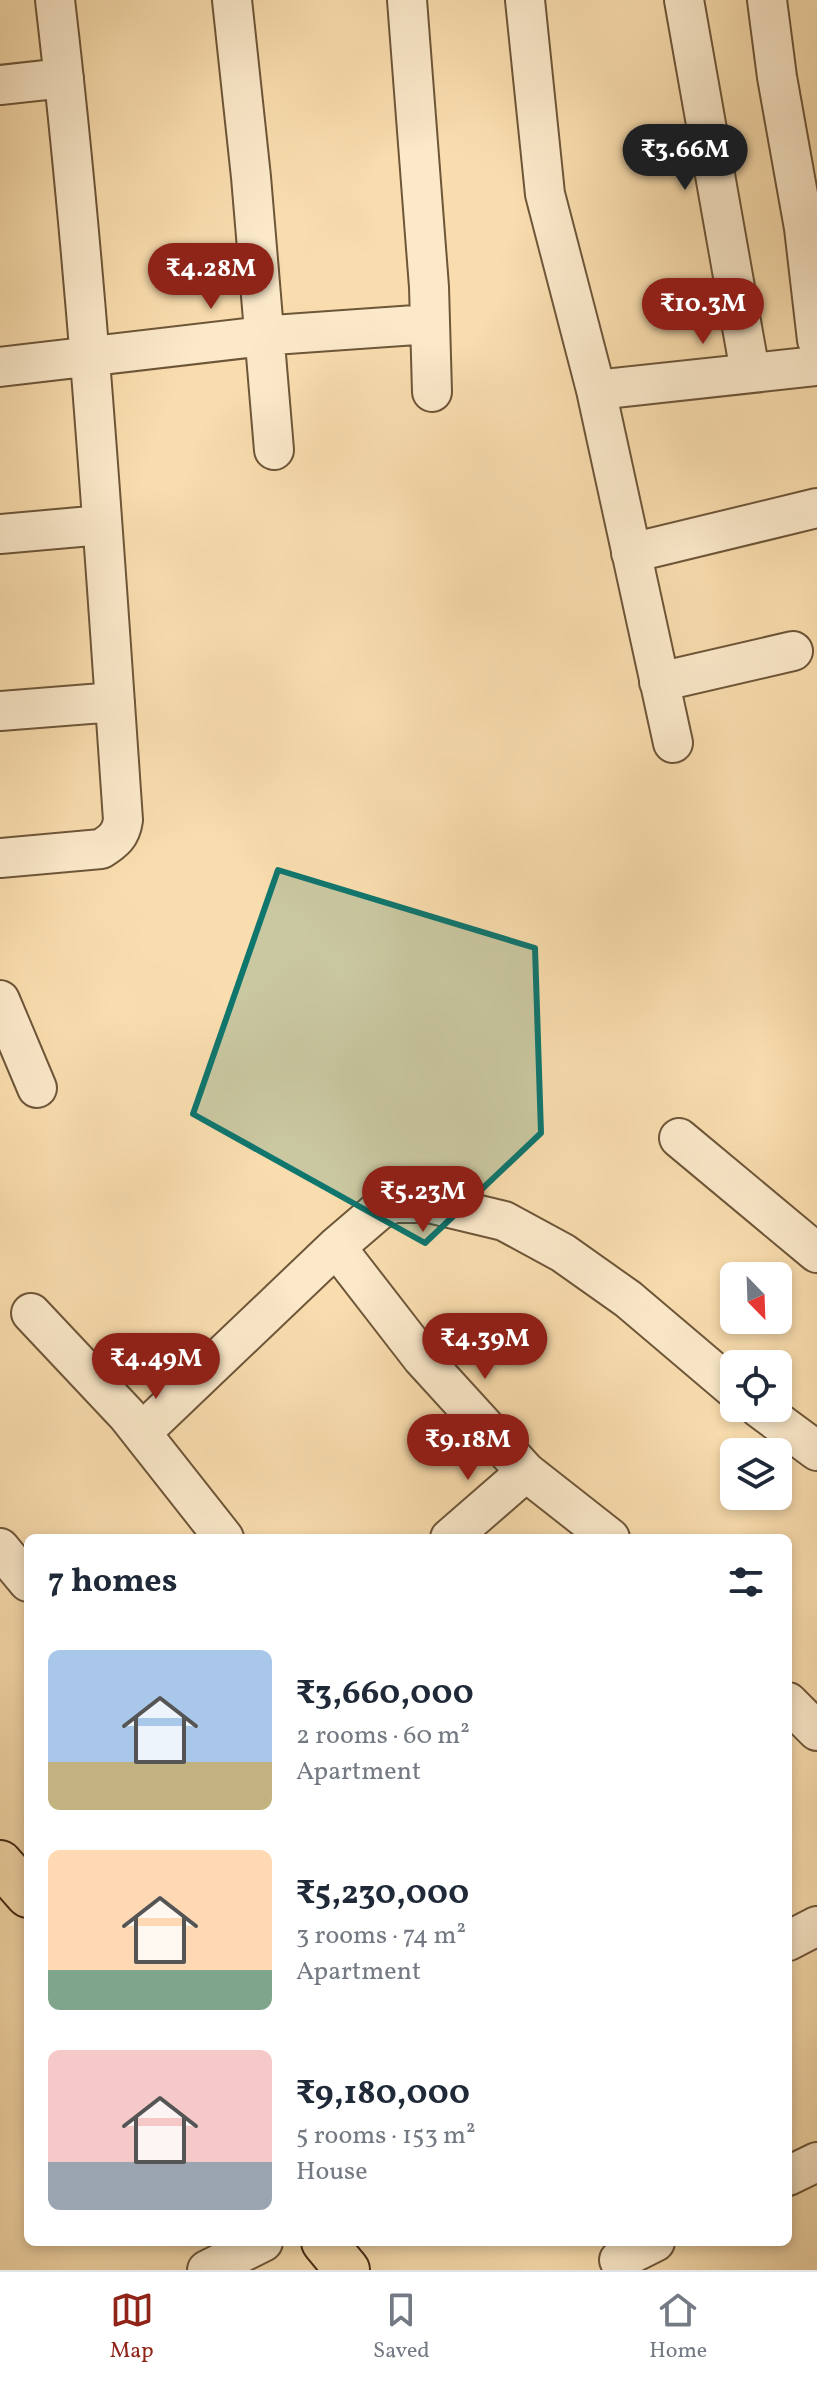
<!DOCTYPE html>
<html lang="en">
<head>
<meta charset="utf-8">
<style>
	:root { --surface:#fff; --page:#f6f6f7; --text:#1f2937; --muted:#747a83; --line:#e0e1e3; --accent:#8f2418 }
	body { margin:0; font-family:Vollkorn,serif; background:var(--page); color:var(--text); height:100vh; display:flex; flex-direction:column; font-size:30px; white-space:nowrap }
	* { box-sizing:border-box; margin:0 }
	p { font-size:26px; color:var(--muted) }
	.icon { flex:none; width:44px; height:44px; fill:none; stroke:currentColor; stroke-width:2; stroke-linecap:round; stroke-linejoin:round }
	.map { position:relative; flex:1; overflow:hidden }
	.drawer { position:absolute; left:24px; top:1534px; width:768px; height:712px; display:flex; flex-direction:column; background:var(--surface); border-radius:12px; box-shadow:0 4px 12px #0003 }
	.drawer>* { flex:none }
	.needle { width:52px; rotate:157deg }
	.controls { position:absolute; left:720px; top:1262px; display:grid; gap:16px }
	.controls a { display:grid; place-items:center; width:72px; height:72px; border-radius:12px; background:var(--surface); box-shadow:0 4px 12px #0003; font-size:40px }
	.price { position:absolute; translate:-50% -68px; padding:0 18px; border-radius:28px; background:var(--accent); color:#fff; font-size:26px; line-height:52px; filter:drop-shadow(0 2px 4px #0008) }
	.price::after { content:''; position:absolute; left:50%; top:48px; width:24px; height:18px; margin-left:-12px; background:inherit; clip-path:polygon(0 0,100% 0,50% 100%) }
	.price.on { background:#222; color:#fff }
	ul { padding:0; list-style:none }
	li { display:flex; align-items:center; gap:24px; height:200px; padding:0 24px }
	li span { display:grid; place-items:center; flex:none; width:224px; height:160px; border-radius:12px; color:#555 }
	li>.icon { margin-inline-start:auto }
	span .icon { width:96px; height:96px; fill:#fffc; stroke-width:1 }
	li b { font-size:34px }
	h2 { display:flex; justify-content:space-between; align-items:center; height:96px; padding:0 24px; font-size:34px }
	.tab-bar { display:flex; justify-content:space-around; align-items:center; height:112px; border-top:2px solid var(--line); background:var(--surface); font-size:22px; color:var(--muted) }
	.tab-bar a { display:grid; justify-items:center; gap:4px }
	.tab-bar .on { color:var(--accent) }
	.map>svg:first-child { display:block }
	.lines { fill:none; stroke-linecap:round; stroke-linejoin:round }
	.minor-casing { stroke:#6e5639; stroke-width:42 }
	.major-casing { stroke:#402912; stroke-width:48 }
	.minor { stroke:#fbe9ca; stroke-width:38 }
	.major { stroke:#f9ddae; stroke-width:44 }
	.marked { fill:#0f766e; fill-opacity:0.2; stroke:#0f766e; stroke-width:6; stroke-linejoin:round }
</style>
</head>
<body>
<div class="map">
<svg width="817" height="2270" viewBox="0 0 817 2270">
	<rect width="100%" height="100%" fill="#f9ddae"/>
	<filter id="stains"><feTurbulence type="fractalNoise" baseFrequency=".0025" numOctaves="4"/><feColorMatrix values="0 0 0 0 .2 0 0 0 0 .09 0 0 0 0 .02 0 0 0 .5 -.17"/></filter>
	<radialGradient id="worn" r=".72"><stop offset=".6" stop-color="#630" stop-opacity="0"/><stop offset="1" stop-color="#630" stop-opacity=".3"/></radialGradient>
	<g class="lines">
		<g class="minor-casing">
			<path id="minor" d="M232,0L251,177L274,450
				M407,0L429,287L432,392
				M525,0L545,194L596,390L673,743
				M684,0L750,372
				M767,0L777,77L804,228L817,340
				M0,85L64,78
				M0,367L273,335L430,324
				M596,390L817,366
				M0,534L102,525
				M631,553L817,508
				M659,682L793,651
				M0,711L115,702
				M0,858L101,849C114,841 121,835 123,820C104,546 87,272 55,0
				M0,1000L37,1088
				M679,1138L817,1253
				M336,1247L422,1358L526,1472L610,1538
				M31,1313L127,1415L224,1538
				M759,1408L817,1451
				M141,1433L336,1247L378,1211L393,1203H429L504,1221L563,1253L628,1299L734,1389
				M450,1538L526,1472
				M0,1548L28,1582
				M788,1702L817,1731
				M788,1941L817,1926
				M788,2176L817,2162
				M619,2260L655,2242
				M207,2270L263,2242"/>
		</g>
		<g class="major-casing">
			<path id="major" d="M0,1863L28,1895
				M324,2242L347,2270"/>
		</g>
		<use href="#minor" class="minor"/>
		<use href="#major" class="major"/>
	</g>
	<path class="marked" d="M278,870L535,948L541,1133L425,1243L193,1114Z"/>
	<rect width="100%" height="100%" filter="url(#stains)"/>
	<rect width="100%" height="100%" fill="url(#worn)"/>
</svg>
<div class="controls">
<a><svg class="needle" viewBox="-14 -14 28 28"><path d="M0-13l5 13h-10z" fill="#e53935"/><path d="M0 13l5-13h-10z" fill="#747a83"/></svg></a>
<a><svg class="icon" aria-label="locate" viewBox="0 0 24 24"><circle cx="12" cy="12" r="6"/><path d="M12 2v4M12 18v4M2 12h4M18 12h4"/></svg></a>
<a><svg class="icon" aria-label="layers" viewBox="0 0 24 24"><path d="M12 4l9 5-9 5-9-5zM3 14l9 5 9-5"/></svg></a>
</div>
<b class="price on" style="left:685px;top:192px">₹3.66M</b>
<b class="price" style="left:211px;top:311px">₹4.28M</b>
<b class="price" style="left:703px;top:346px">₹10.3M</b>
<b class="price" style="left:423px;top:1234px">₹5.23M</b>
<b class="price" style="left:485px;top:1381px">₹4.39M</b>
<b class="price" style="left:156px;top:1401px">₹4.49M</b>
<b class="price" style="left:468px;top:1482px">₹9.18M</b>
<section class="drawer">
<h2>7 homes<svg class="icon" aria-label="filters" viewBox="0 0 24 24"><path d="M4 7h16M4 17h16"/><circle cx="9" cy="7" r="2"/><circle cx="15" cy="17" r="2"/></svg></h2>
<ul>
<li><span style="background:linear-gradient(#a9c7e8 70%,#c2b280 0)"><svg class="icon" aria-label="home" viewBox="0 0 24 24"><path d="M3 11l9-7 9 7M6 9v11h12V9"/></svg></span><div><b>₹3,660,000</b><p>2 rooms · 60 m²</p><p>Apartment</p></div></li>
<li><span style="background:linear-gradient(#ffd9b3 75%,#7fa58c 0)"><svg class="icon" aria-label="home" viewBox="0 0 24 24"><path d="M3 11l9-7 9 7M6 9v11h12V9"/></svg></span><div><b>₹5,230,000</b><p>3 rooms · 74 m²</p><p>Apartment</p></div></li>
<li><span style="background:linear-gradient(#f6c9c9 70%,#9aa5b1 0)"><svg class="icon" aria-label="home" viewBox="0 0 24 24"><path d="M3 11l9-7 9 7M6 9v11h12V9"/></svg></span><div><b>₹9,180,000</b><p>5 rooms · 153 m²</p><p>House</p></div></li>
</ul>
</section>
</div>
<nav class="tab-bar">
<a class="on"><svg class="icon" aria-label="map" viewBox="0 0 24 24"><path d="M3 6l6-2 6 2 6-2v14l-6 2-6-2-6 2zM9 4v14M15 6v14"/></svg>Map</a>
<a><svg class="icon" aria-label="saved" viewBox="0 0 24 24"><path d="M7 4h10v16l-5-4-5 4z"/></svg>Saved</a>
<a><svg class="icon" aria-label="home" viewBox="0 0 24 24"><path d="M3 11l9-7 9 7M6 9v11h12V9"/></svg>Home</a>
</nav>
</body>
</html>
